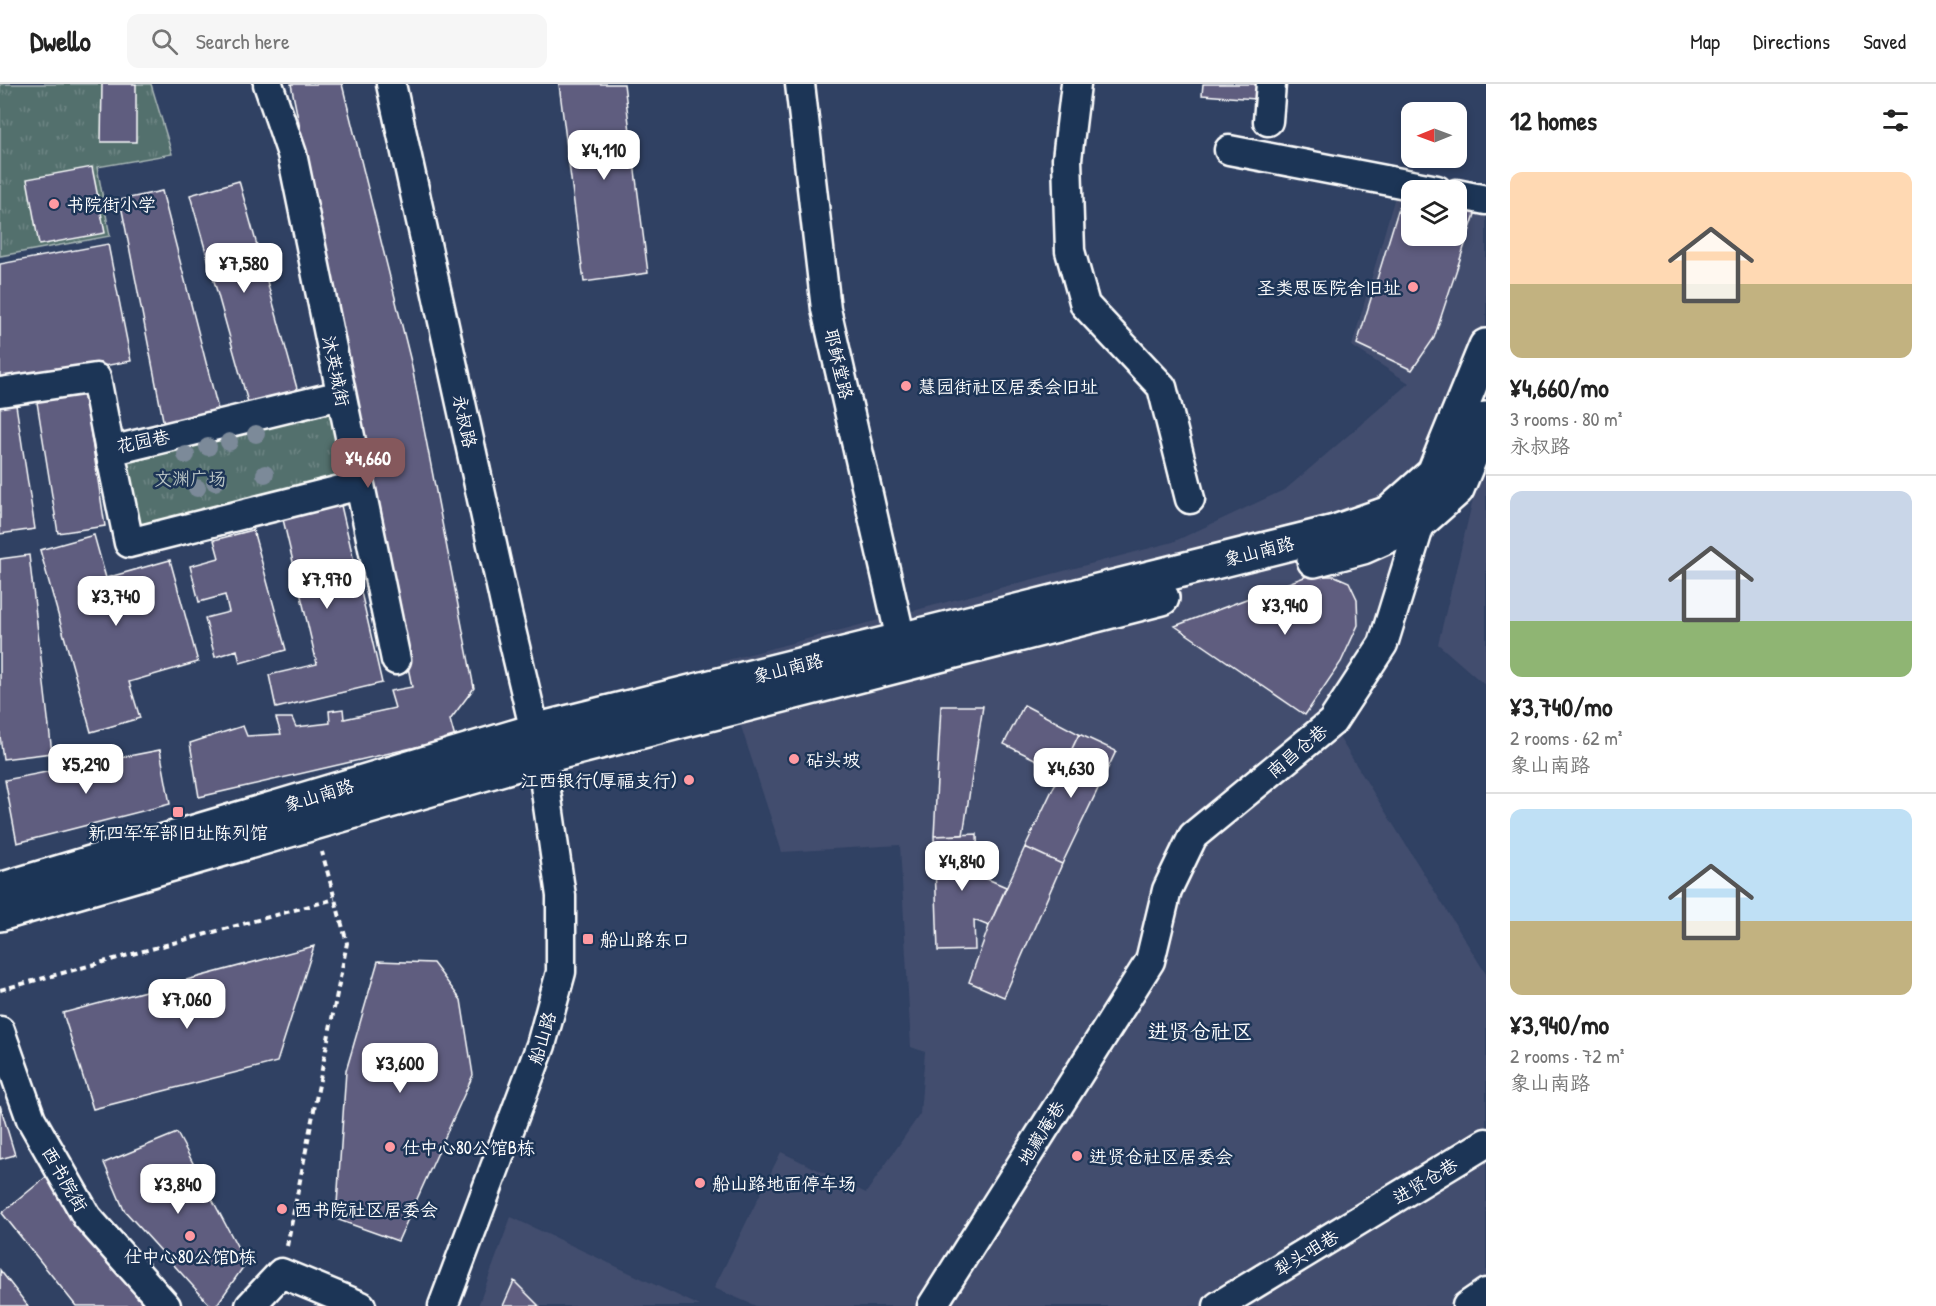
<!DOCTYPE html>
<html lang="en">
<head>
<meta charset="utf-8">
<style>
	:root { --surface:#fff; --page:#f6f6f6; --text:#222; --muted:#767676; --line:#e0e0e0; --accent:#85585c }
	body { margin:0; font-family:"Patrick Hand","LXGW WenKai TC",sans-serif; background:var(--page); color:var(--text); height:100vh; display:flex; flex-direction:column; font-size:22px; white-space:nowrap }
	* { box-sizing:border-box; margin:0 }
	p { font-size:20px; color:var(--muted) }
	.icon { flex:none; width:33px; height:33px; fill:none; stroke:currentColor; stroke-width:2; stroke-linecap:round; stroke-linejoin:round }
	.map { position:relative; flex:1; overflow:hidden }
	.details { display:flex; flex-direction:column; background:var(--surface); width:450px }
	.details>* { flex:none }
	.needle { width:39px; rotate:269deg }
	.tools { position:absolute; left:1401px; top:18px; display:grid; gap:12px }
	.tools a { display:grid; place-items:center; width:66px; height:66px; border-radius:12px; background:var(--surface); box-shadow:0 3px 9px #0003; font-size:30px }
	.price { position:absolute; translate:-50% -51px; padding:0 14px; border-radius:12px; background:#fff; color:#222; font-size:20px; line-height:39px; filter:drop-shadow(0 2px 3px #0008) }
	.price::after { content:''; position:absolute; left:50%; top:36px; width:18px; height:14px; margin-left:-9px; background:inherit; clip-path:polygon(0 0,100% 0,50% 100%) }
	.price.active { background:var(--accent); color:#fff }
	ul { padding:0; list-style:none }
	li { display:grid; align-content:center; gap:12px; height:318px; padding:0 24px }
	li+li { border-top:2px solid var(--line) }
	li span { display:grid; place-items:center; height:186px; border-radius:12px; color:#555 }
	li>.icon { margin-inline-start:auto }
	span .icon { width:108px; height:108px; fill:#fffc; stroke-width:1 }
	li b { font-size:26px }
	h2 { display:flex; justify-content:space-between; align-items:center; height:72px; padding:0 24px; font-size:26px }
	header { display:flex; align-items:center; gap:36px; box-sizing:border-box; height:84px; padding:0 30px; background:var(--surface); border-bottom:2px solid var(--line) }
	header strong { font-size:28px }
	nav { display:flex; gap:33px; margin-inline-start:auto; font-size:21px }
	.search { width:420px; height:54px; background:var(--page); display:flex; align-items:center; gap:15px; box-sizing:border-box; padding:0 21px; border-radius:12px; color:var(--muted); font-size:22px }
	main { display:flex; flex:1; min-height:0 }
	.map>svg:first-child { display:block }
	.built { fill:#424d6e }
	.grass { fill:url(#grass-tufts); stroke:#a9b7b6; stroke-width:1.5 }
	.building { fill:#5e5d7f; stroke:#fff; stroke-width:1.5 }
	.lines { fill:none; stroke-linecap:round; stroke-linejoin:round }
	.minor-casing { stroke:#fff; stroke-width:33 }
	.major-casing { stroke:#fff; stroke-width:38 }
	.path { stroke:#fff; stroke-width:4; stroke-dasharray:6 4.5; stroke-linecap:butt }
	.minor { stroke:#1d3557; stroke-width:28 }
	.major { stroke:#1d3557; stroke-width:33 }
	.tree { fill:#7c8a99 }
	.poi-dot { fill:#ff9aa2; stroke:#1d3557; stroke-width:2 }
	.labels { text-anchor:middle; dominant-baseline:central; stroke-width:5; stroke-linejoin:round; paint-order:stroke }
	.poi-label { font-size:18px; fill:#fff; stroke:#1d3557; text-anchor:start }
	.street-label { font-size:18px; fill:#fff; stroke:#1d3557 }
	.park-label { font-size:18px; fill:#bac5c5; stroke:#1d3557 }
	.quarter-label { font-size:21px; fill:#fff; stroke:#1d3557 }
</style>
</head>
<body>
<header>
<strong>Dwello</strong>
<div class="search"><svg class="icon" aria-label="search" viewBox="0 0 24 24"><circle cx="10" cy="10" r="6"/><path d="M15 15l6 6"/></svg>Search here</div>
<nav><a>Map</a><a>Directions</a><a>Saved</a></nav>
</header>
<main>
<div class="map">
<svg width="1486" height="1222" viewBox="0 0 1486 1222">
	<defs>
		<pattern id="grass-tufts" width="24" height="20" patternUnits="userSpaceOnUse" patternTransform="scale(1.5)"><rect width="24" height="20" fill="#536f6d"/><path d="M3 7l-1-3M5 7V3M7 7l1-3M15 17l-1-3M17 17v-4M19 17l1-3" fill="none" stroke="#6d8583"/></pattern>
	</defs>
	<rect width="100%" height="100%" fill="#304163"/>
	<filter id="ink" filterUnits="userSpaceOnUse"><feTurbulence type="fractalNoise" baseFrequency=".0167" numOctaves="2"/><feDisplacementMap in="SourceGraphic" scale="12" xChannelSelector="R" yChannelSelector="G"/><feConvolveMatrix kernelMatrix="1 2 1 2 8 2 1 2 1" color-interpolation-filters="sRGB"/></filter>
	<g filter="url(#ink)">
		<path class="built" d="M1398,102L1412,106V152H1456L1457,111L1486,116V308L1394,546L1337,650L1486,890V1201L1456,1222H756L714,1204L781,1068L866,1109L920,1030L925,968L911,963L900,761L782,768L720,578L1173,458L1286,405L1409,299L1352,262Z
			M1486,362V602L1438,560Z
			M511,1133L700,1222H478Z"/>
		<path class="grass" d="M0,0H151L172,70L97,83L110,152L0,172Z
			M329,322L346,397L135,447L118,372Z"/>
		<path class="building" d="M102,0H136V58H101Z
			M291,0H342L411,278L474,604L450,636L455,654L199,713L190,659L243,642L247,652L281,650L276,634H292L296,643L330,639L329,627L343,625L344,635L395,624L390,607L412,603Z
			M559,0H624L648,189L584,198Z
			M1203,0H1257L1256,15L1202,11Z
			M92,83L105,149L39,161L27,95Z
			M239,97L298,308L249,322L190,111Z
			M1405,104L1412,108V152H1456V126L1477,124L1434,254L1412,286L1357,260Z
			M162,107L220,333L165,346L120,116Z
			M108,160L131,277L0,301V180Z
			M84,305L105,442L58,449L36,312Z
			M14,308L35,445L0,450V310Z
			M340,417L382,599L276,624L269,591L317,580L282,431Z
			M253,446L286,566L240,579L237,566L215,573L205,534L229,528L225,511L199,518L190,482L219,474L214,456Z
			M94,451L106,494L170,476L198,578L129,598L140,634L91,648L40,466Z
			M29,471L52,669L3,675L0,652V475Z
			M1307,492H1335L1349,498L1357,515L1358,541L1341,578L1305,631L1175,542Z
			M1024,621L1079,650L1061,688L1004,660Z
			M941,622H983L963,751L934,752Z
			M1079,650L1116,667L1062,780L1025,763Z
			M160,666L170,720L17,759L5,696Z
			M977,750L978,791L1006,803L989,842L974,836L975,866L938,867L934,752Z
			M1025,763L1062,780L1004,913L969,898L989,842Z
			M314,862L277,978L93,1025L63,929Z
			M378,877L433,879L461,916L473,991L398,1157L336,1135L346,987Z
			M0,1021L15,1071L0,1075Z
			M177,1049L246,1179L216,1222H211L124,1126L104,1079Z
			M46,1093L148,1222H76L2,1129Z
			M0,1186L28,1222H0Z
			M514,1197L539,1222H503Z"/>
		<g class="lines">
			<g class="minor-casing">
				<path id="minor" d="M268,0L292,70L396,576
					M391,0L507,529L541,673L561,812V888L541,961L443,1222
					M800,0L826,225L901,556
					M1076,0L1067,75L1070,167L1085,221L1162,303L1190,415
					M1268,37L1271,0
					M1229,66L1437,106
					M1456,110L1486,116
					M0,308L96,294L110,367L341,311
					M110,367L129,459L360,401
					M0,947L31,1035L87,1133L166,1222
					M250,1222L281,1189L361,1222
					M932,1222L1150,877L1167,806L1193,752L1332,638L1383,560L1421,437
					M1218,1222L1486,1059
					M1467,1222L1486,1209"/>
			</g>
			<g class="major-casing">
				<path id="major" d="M1314,476L1363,463L1421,437L1457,405L1486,335
					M0,806L534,647L1335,448L1389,429L1434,389L1486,262
					M0,830L541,673L1162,514"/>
			</g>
			<path class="path" d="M0,906L335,815
				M287,1162L347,859L322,768"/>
			<use href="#minor" class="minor"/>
			<use href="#major" class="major"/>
		</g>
		<g class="tree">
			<circle cx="256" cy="350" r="9"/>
			<circle cx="229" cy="358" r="9"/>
			<circle cx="208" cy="363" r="9"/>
			<circle cx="186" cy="371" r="9"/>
			<circle cx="265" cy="390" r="9"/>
			<circle cx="215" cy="398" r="9"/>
			<circle cx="197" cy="404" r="9"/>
		</g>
	</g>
	<g class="poi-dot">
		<circle cx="54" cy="120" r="6"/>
		<circle cx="1413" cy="203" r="6"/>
		<circle cx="906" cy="302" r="6"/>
		<circle cx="794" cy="675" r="6"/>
		<circle cx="689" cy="696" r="6"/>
		<rect x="172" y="722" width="12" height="12" rx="3"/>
		<rect x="582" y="849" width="12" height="12" rx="3"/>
		<circle cx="390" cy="1063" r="6"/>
		<circle cx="1077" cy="1072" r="6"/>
		<circle cx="700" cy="1099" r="6"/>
		<circle cx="282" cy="1125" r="6"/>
		<circle cx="190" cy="1152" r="6"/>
	</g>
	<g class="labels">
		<g class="poi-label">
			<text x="66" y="120">书院街小学</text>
			<text x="1401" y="203" text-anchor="end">圣类思医院舍旧址</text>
			<text x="918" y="302">慧园街社区居委会旧址</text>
			<text x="806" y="675">砧头坡</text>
			<text x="677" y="696" text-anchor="end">江西银行(厚福支行)</text>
			<text x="178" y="748" text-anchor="middle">新四军军部旧址陈列馆</text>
			<text x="600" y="855">船山路东口</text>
			<text x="402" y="1063">仕中心80公馆B栋</text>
			<text x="1089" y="1072">进贤仓社区居委会</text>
			<text x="712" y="1099">船山路地面停车场</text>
			<text x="294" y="1125">西书院社区居委会</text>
			<text x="190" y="1172" text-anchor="middle">仕中心80公馆D栋</text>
		</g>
		<g class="street-label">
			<text transform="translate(839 280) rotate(77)">耶稣堂路</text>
			<text transform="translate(336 287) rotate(78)">沐英城街</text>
			<text transform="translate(465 337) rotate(78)">永叔路</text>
			<text transform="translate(143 357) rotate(-11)">花园巷</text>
			<text transform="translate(1259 467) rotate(-14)">象山南路</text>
			<text transform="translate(788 584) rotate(-14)">象山南路</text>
			<text transform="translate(1297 667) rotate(-40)">南昌仓巷</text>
			<text transform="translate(319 711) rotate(-17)">象山南路</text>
			<text transform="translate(542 954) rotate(-73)">船山路</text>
			<text transform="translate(1041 1049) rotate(-58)">地藏庵巷</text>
			<text transform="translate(65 1095) rotate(60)">西书院街</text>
			<text transform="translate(1425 1097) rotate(-31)">进贤仓巷</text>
			<text transform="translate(1306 1169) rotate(-31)">犁头咀巷</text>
		</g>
		<g class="park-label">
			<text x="190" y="394">文渊广场</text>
		</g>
		<g class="quarter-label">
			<text x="1200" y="947">进贤仓社区</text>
		</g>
	</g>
</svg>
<div class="tools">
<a><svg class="needle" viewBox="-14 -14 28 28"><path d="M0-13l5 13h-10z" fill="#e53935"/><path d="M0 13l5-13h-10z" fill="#767676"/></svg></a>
<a><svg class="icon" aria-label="layers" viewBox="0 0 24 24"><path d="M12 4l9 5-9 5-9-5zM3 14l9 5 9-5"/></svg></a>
</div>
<b class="price" style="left:604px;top:97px">¥4,110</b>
<b class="price" style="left:244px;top:210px">¥7,580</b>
<b class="price active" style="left:368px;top:405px">¥4,660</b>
<b class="price" style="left:327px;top:526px">¥7,970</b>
<b class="price" style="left:116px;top:543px">¥3,740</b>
<b class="price" style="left:1285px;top:552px">¥3,940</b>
<b class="price" style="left:86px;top:711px">¥5,290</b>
<b class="price" style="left:1071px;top:715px">¥4,630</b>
<b class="price" style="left:962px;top:808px">¥4,840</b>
<b class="price" style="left:187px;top:946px">¥7,060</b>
<b class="price" style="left:400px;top:1010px">¥3,600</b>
<b class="price" style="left:178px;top:1131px">¥3,840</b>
</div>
<section class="details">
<h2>12 homes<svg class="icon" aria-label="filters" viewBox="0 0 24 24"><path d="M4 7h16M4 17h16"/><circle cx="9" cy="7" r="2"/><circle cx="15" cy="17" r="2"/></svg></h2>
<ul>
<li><span style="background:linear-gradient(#ffd9b3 60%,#c2b280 0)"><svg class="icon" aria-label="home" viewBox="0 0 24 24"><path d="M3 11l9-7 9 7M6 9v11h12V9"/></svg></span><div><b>¥4,660/mo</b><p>3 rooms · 80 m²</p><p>永叔路</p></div></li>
<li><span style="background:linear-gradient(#c9d6e8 70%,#8fb573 0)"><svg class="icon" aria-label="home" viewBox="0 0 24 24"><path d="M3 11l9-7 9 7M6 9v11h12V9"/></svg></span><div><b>¥3,740/mo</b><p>2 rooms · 62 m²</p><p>象山南路</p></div></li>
<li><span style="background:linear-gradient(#bfe0f5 60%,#c2b280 0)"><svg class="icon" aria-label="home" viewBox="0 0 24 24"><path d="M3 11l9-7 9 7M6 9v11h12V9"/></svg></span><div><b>¥3,940/mo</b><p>2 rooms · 72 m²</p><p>象山南路</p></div></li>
</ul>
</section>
</main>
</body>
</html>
